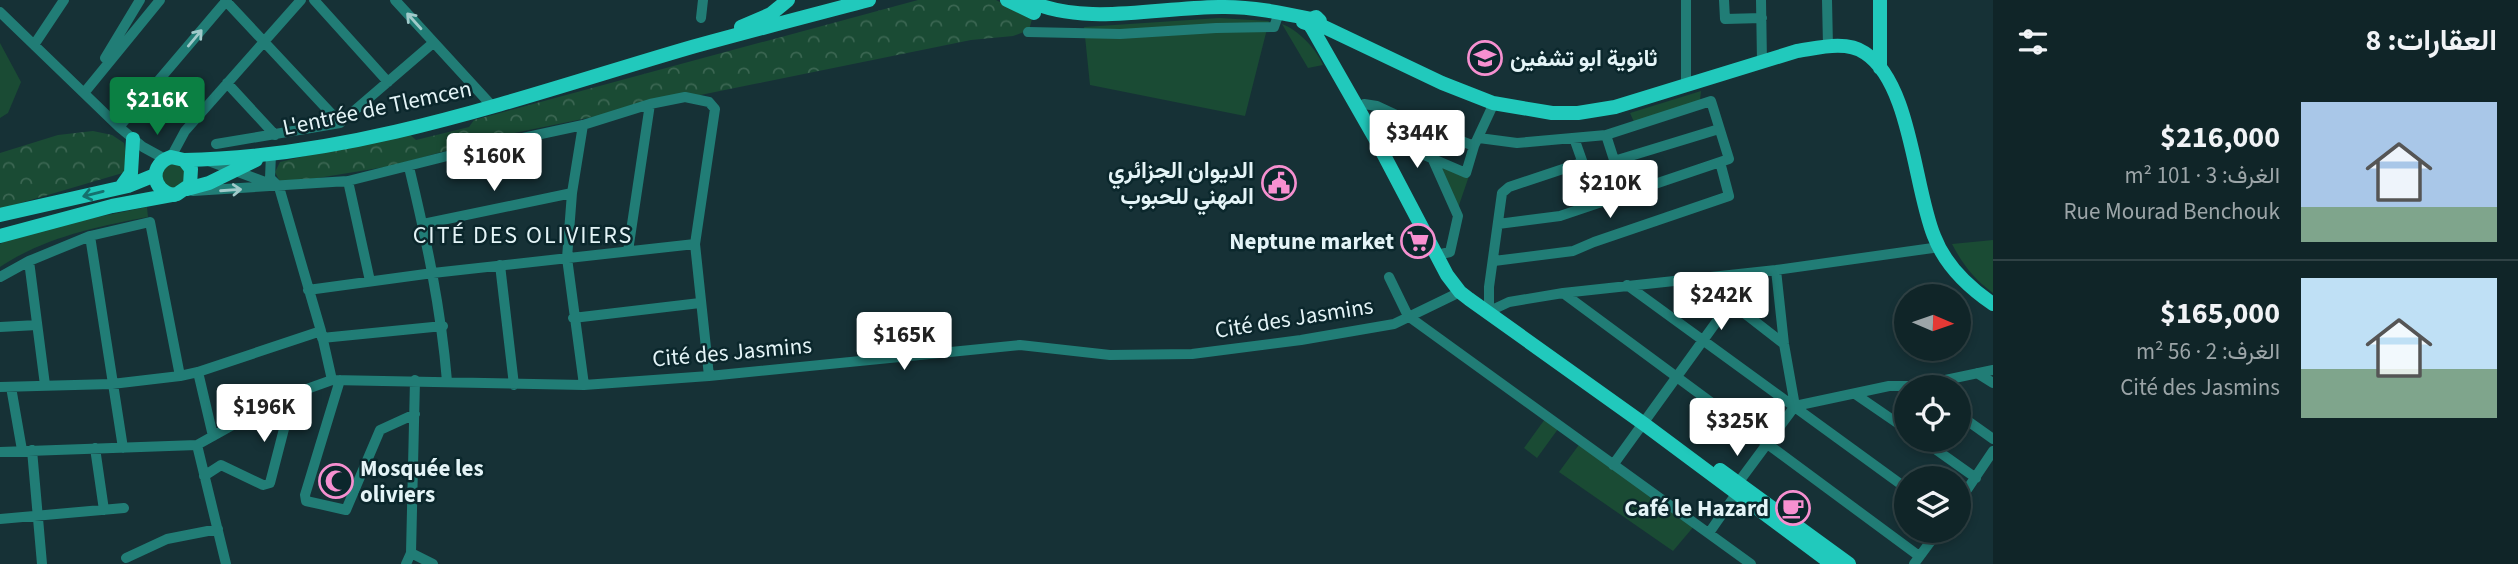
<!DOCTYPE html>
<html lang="ar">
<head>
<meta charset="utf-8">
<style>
	:root { --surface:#102528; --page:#192d30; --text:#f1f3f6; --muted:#9ca5a8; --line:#304245; --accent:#0b8043 }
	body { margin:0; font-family:"Source Sans 3",Vazirmatn,sans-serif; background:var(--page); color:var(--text); direction:rtl; height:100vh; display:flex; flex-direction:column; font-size:26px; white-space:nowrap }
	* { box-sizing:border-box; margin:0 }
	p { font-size:23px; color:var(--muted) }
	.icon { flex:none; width:38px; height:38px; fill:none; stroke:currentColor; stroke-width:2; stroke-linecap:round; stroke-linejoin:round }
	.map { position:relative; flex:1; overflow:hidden; direction:ltr }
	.side { display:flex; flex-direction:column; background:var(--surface); width:525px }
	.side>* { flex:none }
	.needle { width:46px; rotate:92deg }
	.fabs { position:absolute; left:1894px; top:284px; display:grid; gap:14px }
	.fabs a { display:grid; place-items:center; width:77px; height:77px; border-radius:50%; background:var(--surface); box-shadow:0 4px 10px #0003,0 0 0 2px var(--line); font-size:35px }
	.price { position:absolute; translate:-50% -60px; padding:0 16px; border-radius:7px; background:#fff; color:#222; font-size:23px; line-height:46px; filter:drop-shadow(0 2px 4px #0008) }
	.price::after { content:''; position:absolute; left:50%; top:42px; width:21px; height:16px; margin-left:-10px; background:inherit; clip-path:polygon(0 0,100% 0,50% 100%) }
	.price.on { background:var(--accent); color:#fff }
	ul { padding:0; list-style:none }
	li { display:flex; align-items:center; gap:21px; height:175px; padding:0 21px }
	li+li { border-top:2px solid var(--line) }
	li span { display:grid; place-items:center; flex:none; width:196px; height:140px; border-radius:0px; color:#555 }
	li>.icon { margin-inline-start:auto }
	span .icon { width:84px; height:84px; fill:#fffc; stroke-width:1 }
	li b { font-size:30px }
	h2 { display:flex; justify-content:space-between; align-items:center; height:84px; padding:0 21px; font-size:30px }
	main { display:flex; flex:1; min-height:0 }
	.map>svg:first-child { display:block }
	.grass { fill:#1a4b34 }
	.park { fill:url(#park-crowns) }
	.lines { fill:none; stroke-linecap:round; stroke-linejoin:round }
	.minor { stroke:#217d76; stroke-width:10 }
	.major { stroke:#21c9bc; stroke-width:14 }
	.oneway { stroke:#a0caca }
	.oneway2 { stroke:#15706d }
	.labels { text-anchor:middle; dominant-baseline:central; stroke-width:5; stroke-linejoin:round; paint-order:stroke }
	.poi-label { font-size:23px; font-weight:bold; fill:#e4f4f7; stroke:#0b272c; text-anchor:end }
	.street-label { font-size:23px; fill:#e4f4f7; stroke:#0b272c }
	.neighbourhood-label { font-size:24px; letter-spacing:2px; fill:#e4f4f7; stroke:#0b272c }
</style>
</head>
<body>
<main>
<section class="side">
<h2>العقارات: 8<svg class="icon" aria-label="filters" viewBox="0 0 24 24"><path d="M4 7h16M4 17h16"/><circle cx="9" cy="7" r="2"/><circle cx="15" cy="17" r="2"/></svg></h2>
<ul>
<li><span style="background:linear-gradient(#a9c7e8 75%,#7fa58c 0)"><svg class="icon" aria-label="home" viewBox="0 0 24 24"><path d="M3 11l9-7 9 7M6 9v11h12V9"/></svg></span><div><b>$216,000</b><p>الغرف: 3 · 101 m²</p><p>Rue Mourad Benchouk</p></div></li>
<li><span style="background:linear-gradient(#bfe0f5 65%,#7fa58c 0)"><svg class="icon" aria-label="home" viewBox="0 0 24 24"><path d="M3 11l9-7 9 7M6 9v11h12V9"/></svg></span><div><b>$165,000</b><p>الغرف: 2 · 56 m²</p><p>Cité des Jasmins</p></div></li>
</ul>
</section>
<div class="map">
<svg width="1993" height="564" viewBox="0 0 1993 564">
	<defs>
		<pattern id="park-crowns" width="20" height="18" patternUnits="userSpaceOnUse" patternTransform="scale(1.75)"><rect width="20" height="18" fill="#1a4b34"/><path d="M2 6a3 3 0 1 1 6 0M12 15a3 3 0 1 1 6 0" fill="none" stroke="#3b6652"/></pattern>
	</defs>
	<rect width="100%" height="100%" fill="#163136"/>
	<path class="grass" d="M1219,18L1269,21L1245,116L1090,85L1084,27Z
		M1282,24C1298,30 1316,48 1323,65L1308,68Z
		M0,43L21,82L8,113L0,118Z
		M1701,91L1700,101L1634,122L1630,113Z
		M167,163L180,164L187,175L181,187L167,189L159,173Z
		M1440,166L1469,176L1458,208Z
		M147,207L148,217C98,226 43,238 0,267V244L23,232Z
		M1993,240V293C1974,279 1963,265 1952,244Z
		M1545,419L1558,429L1537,458L1524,448Z
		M1581,442L1695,525L1673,551L1559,472Z"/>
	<path class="park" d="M918,0H996L1032,19L1029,30L1013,36L971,40L499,136L391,166L281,184L275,172L280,162L407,132L416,140L469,127L474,120Z
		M93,131L112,135L124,143L127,159L126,172L0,209V153L58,135Z"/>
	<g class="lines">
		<path class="minor" d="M225,0L340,123
			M314,0L388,82
			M395,0L493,107
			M1724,0L1725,19L1762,18
			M1761,0L1762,62
			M1827,0L1828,46
			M0,12L119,127L143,147L165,159
			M701,18L703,0
			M1028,32L1120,34L1216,28L1274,27L1279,13
			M34,45L64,0
			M105,58L140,0
			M227,83L275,135
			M1686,85V0
			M84,93L160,0
			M1364,104L1377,106L1405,119L1474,146
			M583,125L572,193L567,258L584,385
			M119,127L227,0
			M1606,135L1625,194
			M1382,137L1466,173L1474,146L1494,103
			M1479,138L1517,143L1606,135L1711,101L1729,159L1560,216L1498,224
			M1574,138L1597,203
			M216,144L340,123L433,43
			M271,154L270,178L279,187L321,331L332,380
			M171,157L185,131L301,0
			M206,160L273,185
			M1433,160L1458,216L1450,252L1441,254
			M1614,161L1719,129
			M409,167C426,238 441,308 447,381
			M348,181L370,281
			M193,191L348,181L495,144L583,125L650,104L685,97L709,102L715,109L695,244L709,376
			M423,224L572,193
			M90,236L123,448
			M628,251L650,104
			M29,261L45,385
			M1494,261L1573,251L1594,242L1729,196L1720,162
			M500,265L514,385
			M1776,270L1784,344L1795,406
			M0,277L29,261L90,236L150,222L180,376L112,384L0,387
			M1389,277L1408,316L1751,564
			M1698,277L1784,344
			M1627,285L1906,488
			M308,290L433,273L695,244
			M1563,293L1919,556
			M1489,306V287L1502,193L1509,187L1581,163
			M1494,309L1509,302L1563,293L1776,270L1940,247
			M573,318L700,303
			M0,327L37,325
			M322,338L443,326
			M198,372L213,436
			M1977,373L1993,383
			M180,376L198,372L321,331
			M340,380L305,495L306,501L346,510L380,430L415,414
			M11,387L22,450
			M1855,394L1906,429
			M1958,414L1993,439
			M1921,439L1976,478
			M197,445L226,564
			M95,448L104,510
			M32,450L42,564
			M0,452L197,445L279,399L332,380L584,385L709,376L1020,345L1110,355L1192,354L1301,340L1394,324L1460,292
			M1613,465L1730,303
			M204,476L221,465L263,485L270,483L293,394
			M1958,503L1993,451
			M0,519L124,508
			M1709,533L1736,494L1738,483L1795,406L1889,386H1917L1993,370
			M411,553L433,564
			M126,558L167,539L218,529
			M406,564L411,553L415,380
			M1914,564L1939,530"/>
		<path class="major" d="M1007,0L1034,13
			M1026,0C1087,28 1160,6 1225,7C1254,7 1282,13 1311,19L1316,17L1320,21V25L1442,83L1493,103L1552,113H1578L1615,107L1797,51C1818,48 1846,40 1865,53C1911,83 1914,187 1934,236C1945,265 1968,287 1993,304
			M1880,0V68
			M1303,22L1309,24L1312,28L1376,140L1447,275L1460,292L1469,299L1644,424L1832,564
			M741,27L771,14L788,0
			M184,160C357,157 521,97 685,49C746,32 808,16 869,0
			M121,187L131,173L133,139
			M187,189L209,183L256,160
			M0,215L128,186L155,175
			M0,236L112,206L177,194L190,185L191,169L184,160L171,157C149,164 151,191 174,195
			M1720,470L1849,564"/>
	</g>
	<defs><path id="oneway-shaft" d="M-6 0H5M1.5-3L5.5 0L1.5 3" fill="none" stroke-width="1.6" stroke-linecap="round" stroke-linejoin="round" transform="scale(1.75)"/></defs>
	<g class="oneway">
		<use href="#oneway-shaft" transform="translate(414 21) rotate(-132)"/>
		<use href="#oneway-shaft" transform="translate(195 38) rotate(-50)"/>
		<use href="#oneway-shaft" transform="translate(231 190) rotate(-4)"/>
	</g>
	<use class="oneway2" href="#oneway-shaft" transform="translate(93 194) rotate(166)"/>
	<defs>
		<g id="school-ring" transform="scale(1.75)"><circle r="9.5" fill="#0b272c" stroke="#f690d0" stroke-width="1.5"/><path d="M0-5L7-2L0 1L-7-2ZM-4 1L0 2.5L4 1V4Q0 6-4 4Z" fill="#f690d0"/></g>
		<g id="civic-ring" transform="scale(1.75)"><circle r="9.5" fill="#0b272c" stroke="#f690d0" stroke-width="1.5"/><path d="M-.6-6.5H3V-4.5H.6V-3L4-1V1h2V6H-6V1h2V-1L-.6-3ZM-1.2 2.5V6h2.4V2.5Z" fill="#f690d0"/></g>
		<g id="supermarket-ring" transform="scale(1.75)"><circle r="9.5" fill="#0b272c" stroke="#f690d0" stroke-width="1.5"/><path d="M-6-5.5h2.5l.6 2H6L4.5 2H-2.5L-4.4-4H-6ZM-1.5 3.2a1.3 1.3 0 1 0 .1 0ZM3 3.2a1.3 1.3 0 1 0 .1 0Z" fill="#f690d0"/></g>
		<g id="mosque-ring" transform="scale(1.75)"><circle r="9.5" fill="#0b272c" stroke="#f690d0" stroke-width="1.5"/><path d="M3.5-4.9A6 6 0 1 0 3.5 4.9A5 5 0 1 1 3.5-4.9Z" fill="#f690d0"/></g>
		<g id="cafe-ring" transform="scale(1.75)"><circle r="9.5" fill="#0b272c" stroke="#f690d0" stroke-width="1.5"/><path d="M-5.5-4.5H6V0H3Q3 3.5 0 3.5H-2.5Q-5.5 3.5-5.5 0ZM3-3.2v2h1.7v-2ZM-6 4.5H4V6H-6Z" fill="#f690d0"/></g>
	</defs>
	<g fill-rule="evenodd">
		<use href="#school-ring" x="1485" y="58"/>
		<use href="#civic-ring" x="1279" y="183"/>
		<use href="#supermarket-ring" x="1418" y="241"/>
		<use href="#mosque-ring" x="336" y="481"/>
		<use href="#cafe-ring" x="1793" y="508"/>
	</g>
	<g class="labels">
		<g class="poi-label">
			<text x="1510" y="58" text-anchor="start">ثانوية ابو تشفين</text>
			<text x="1254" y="170">الديوان الجزائري<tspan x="1254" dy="26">المهني للحبوب</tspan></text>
			<text x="1394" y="241">Neptune market</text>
			<text x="360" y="468" text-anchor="start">Mosquée les<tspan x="360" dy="26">oliviers</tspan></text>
			<text x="1769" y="508">Café le Hazard</text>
		</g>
		<g class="street-label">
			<text transform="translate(377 108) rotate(-12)">L'entrée de Tlemcen</text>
			<text transform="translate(1294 318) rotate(-9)">Cité des Jasmins</text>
			<text transform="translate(732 352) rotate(-5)">Cité des Jasmins</text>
		</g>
		<g class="neighbourhood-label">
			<text x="523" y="235">CITÉ DES OLIVIERS</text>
		</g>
	</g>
</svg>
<div class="fabs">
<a><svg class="needle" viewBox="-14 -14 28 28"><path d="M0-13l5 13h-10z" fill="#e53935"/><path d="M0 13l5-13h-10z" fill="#9ca5a8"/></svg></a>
<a><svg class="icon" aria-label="locate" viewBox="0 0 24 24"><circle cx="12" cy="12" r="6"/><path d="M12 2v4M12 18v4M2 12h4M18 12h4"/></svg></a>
<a><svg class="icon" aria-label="layers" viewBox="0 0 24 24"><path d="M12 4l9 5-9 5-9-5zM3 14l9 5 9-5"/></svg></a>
</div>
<b class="price on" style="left:157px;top:137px">$216K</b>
<b class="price" style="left:1417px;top:170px">$344K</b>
<b class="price" style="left:494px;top:193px">$160K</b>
<b class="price" style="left:1610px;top:220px">$210K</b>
<b class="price" style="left:1721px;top:332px">$242K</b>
<b class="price" style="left:904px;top:372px">$165K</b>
<b class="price" style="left:264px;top:444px">$196K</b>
<b class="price" style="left:1737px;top:458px">$325K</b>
</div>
</main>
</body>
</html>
